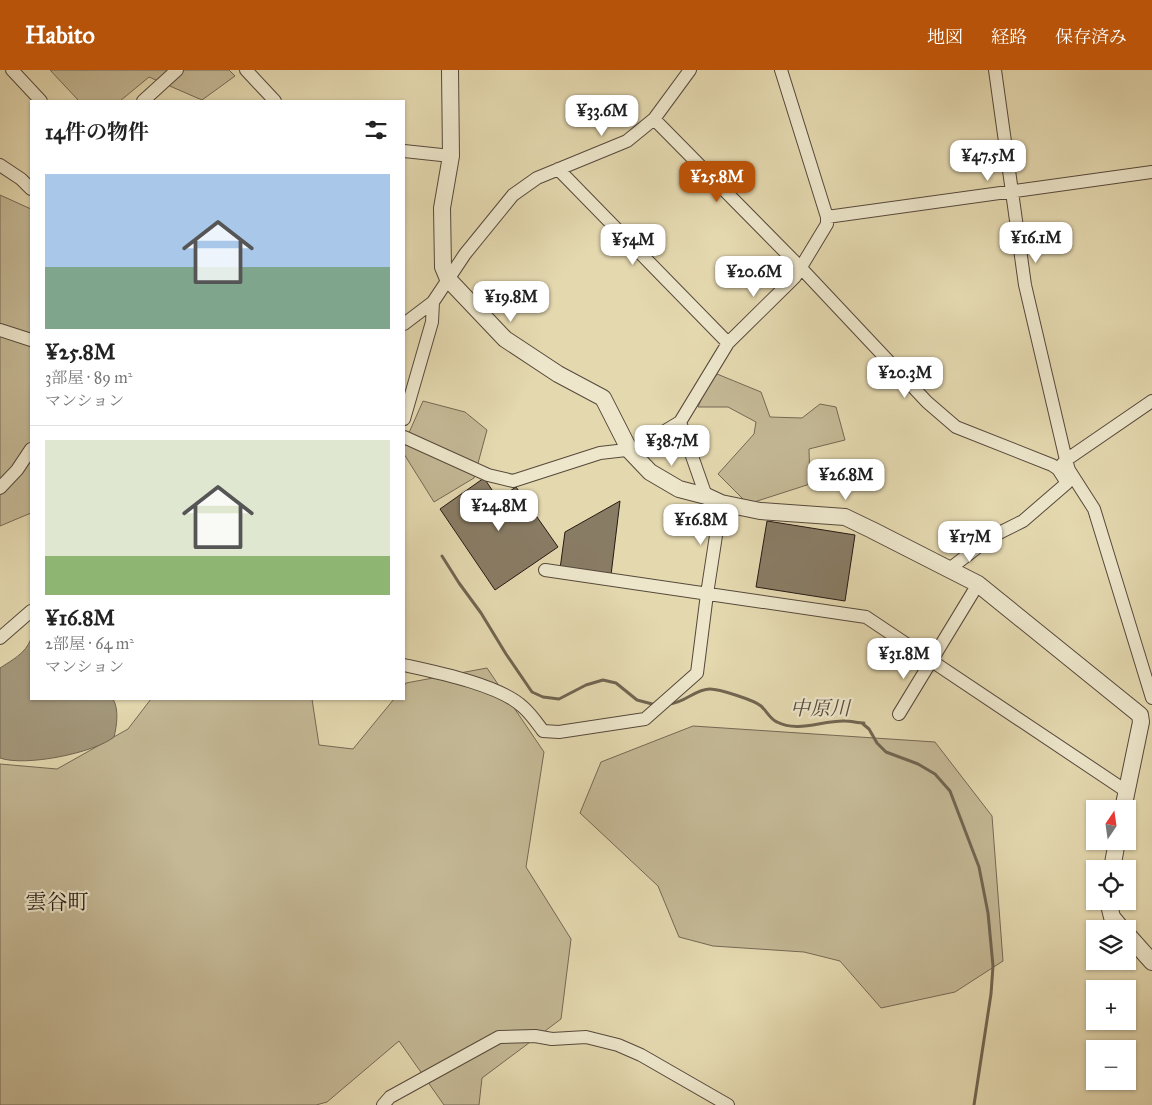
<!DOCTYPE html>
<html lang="ja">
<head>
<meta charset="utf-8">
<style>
	:root { --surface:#fff; --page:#f2f2f2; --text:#222; --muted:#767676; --line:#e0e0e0; --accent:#b45309 }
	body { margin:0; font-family:"IM FELL Great Primer","Noto Serif JP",serif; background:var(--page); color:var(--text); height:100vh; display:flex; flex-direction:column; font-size:19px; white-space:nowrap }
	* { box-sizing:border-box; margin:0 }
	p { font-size:16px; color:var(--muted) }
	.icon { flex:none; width:28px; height:28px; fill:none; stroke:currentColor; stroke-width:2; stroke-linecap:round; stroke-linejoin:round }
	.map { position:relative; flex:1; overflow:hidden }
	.drawer { position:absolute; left:30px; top:30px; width:375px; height:600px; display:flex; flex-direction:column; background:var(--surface); border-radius:0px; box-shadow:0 1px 4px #0004 }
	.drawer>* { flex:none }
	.needle { width:32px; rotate:13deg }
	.tools { position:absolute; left:1086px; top:730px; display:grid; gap:10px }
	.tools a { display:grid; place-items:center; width:50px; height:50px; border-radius:0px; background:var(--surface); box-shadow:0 1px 4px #0004; font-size:25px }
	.price { position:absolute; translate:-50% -42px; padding:0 11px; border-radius:10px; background:#fff; color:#222; font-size:16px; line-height:32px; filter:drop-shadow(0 1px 2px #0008) }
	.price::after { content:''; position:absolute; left:50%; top:30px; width:15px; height:11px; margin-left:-8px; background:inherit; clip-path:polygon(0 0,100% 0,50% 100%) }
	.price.on { background:var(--accent); color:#fff }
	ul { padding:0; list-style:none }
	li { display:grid; align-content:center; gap:10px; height:265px; padding:0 15px }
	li+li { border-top:1px solid var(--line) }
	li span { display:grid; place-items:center; height:155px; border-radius:0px; color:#555 }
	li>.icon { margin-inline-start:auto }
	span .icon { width:90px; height:90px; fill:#fffc; stroke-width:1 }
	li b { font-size:21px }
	h2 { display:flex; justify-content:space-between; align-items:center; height:60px; padding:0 15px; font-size:21px }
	header { display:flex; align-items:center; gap:30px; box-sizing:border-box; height:70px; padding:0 25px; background:var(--accent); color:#fff }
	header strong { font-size:24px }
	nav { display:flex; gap:28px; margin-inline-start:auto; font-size:18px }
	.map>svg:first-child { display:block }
	.green { fill:#c4b895; stroke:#756854 }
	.water { fill:#a3977a; stroke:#716551 }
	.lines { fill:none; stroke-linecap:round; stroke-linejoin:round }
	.stream { stroke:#716551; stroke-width:3 }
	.building { fill:#897c65; stroke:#261914 }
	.minor-casing { stroke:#56493b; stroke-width:14 }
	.tertiary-casing { stroke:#56493b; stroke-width:18 }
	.minor { stroke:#ede6cb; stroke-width:12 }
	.tertiary { stroke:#ede6cb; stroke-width:16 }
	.labels { text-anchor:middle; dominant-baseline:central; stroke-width:4.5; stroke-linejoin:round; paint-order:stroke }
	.water-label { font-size:20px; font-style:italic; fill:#584b3d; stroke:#ede6cb }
	.quarter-label { font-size:21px; fill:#261914; stroke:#ede6cb }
</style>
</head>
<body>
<header>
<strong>Habito</strong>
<nav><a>地図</a><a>経路</a><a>保存済み</a></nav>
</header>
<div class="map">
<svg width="1152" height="1035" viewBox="0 0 1152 1035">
	<rect width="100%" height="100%" fill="#e4d8af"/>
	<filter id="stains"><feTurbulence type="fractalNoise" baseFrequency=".004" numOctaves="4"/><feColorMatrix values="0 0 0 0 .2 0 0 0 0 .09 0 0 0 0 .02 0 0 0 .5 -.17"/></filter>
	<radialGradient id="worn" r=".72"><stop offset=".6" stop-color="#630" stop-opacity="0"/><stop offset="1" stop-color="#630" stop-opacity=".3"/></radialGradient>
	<path class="green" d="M50,0H229L235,6L202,30L149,7L120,31H79Z
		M0,125L31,139V443L0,456Z
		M717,304L761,322L770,347L802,348L820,334L836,337L845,370L809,379L810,414L748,434L718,404L754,364L756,352L728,337H698L705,320Z
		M423,331L465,342L487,360L474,408L434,432L404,384V374Z
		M487,598L544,682L526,797L571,869L561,949L482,1008L479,1035H444L399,971L327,1032L316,1035H0V694L57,699L128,659L151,629H312L319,675L353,679L394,629H404V616L406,613Z
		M693,656L935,672L992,746L1003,891L955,922L881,938L840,891L804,882L713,876L679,867L658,816L580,743L601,692Z"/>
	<path class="water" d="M31,569V629H113C119,639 117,655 114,667C94,683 25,697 0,688V598C12,590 25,584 31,569Z"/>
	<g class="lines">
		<path class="stream" d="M442,486L459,513L481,543L506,584L532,622L543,627L559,629L586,615L603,610L616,613L637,630L656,635
			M669,634C685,633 695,619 710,619C719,619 754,630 761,636C766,640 770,649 777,652C798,663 823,650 845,651C851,651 858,653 864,653L863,654L869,659L877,673L886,682L918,694L935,704L950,721L979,797L988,843L993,896L991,924L974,1035"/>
	</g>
	<path class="building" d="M484,408L498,429L516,417L558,477L495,520L440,439Z
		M620,431L611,505L560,499L565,462Z
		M767,451L855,465L845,531L756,517Z"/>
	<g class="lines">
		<g class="minor-casing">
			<path id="minor" d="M12,0L41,31
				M246,0L275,31
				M995,0L1025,215L1066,390L1069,400L1094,439L1152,628
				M143,31L177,0
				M654,49L800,197L927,332L956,357L1052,395L1058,399
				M404,81L451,86
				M0,95L21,109L31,119
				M558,99L728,273
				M827,147L1152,102
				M404,254L433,232L465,184L513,125L537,108L627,71L654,49L690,0
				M0,260L31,270
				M404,349L432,252L433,232
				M680,352L706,426
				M404,367L488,405L513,411L600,383L635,379L680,352L728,273L795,207L827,154V147L781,0
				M0,418L17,400L31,379
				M545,500L866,547L1126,721
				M948,500L991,467L1023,451L1067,413L1058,399L1066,390L1152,331
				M0,568L31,541
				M404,595C436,602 500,615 523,637C531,644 537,653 543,661L559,662L645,649L697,603L707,524L721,433
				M899,644L978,514
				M383,1035L390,1027L499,967L535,966L552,969L586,967L618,975L641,985L728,1035"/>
		</g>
		<g class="tertiary-casing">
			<path id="tertiary" d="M450,0L451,86L442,138L443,197L448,209L505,269L558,304L603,328L630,381L650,402L679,419L706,426L721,433L760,441L845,447L872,460L978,514L1140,645L1141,652L1123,739
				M1112,799L1117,771
				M1108,831L1112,847L1122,859
				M1128,865L1152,892"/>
		</g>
		<use href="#minor" class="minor"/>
		<use href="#tertiary" class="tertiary"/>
	</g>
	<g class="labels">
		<g class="water-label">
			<text x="820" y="638">中原川</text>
		</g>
		<g class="quarter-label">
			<text x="57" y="832">雲谷町</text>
		</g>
	</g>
	<rect width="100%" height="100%" filter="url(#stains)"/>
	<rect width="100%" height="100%" fill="url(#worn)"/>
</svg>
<div class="tools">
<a><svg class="needle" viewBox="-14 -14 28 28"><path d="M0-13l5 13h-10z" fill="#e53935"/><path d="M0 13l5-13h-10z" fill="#767676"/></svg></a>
<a><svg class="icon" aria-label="locate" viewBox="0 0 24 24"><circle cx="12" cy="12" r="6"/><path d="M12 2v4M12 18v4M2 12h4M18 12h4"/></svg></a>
<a><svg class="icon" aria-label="layers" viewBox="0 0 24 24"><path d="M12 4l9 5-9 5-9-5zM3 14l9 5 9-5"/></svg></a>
<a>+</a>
<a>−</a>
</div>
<b class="price" style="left:602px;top:67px">¥33.6M</b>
<b class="price" style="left:988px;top:112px">¥47.5M</b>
<b class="price on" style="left:717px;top:133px">¥25.8M</b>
<b class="price" style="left:1036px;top:194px">¥16.1M</b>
<b class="price" style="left:633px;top:196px">¥54M</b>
<b class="price" style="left:754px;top:228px">¥20.6M</b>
<b class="price" style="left:511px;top:253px">¥19.8M</b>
<b class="price" style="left:905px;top:329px">¥20.3M</b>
<b class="price" style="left:672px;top:397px">¥38.7M</b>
<b class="price" style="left:846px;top:431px">¥26.8M</b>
<b class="price" style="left:499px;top:462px">¥24.8M</b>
<b class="price" style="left:701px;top:476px">¥16.8M</b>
<b class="price" style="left:970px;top:493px">¥17M</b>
<b class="price" style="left:904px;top:610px">¥31.8M</b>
<section class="drawer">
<h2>14件の物件<svg class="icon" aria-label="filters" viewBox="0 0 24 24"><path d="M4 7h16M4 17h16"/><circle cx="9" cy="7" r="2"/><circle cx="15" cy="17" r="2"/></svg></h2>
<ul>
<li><span style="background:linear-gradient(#a9c7e8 60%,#7fa58c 0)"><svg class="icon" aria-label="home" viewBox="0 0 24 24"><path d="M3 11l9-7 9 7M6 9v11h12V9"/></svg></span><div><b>¥25.8M</b><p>3部屋 · 89 m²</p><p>マンション</p></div></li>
<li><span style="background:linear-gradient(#dfe7d0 75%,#8fb573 0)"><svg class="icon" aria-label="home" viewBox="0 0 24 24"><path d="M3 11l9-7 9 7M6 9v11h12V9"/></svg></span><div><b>¥16.8M</b><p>2部屋 · 64 m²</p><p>マンション</p></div></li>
</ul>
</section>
</div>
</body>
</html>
